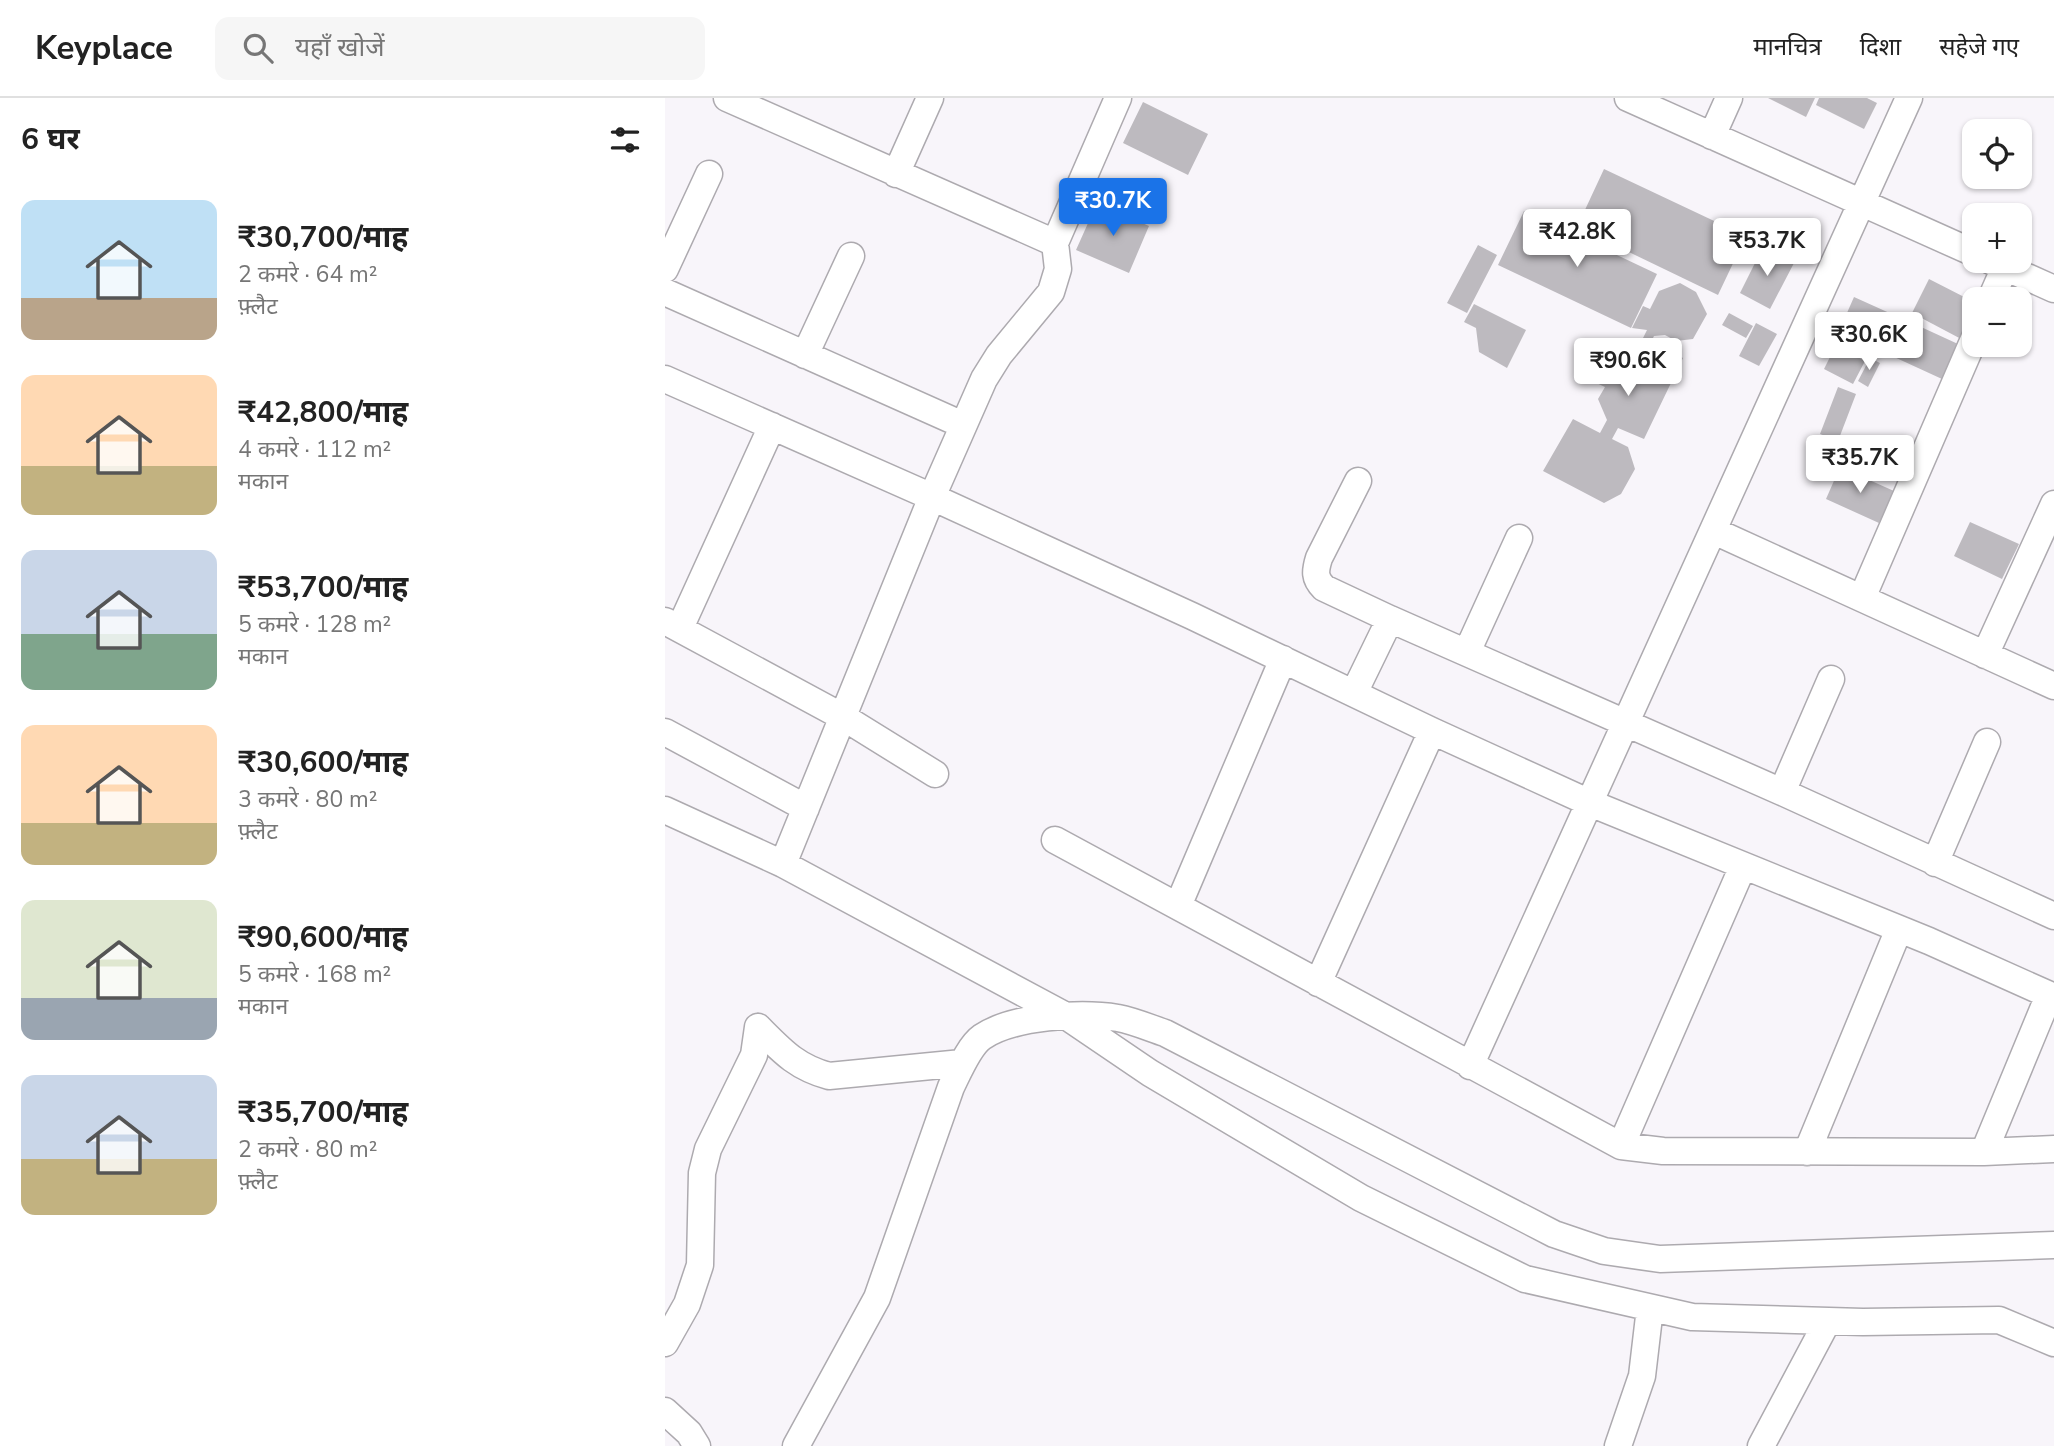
<!DOCTYPE html>
<html lang="hi">
<head>
<meta charset="utf-8">
<style>
	:root { --surface:#fff; --page:#f6f6f6; --text:#222; --muted:#767676; --line:#e0e0e0; --accent:#1a73e8 }
	body { margin:0; font-family:"Nunito Sans","Noto Sans Devanagari",sans-serif; background:var(--page); color:var(--text); height:100vh; display:flex; flex-direction:column; font-size:26px; white-space:nowrap }
	* { box-sizing:border-box; margin:0 }
	p { font-size:23px; color:var(--muted) }
	.icon { flex:none; width:38px; height:38px; fill:none; stroke:currentColor; stroke-width:2; stroke-linecap:round; stroke-linejoin:round }
	.map { position:relative; flex:1; overflow:hidden }
	.sheet { display:flex; flex-direction:column; background:var(--surface); width:665px }
	.sheet>* { flex:none }
	.controls { position:absolute; left:1297px; top:21px; display:grid; gap:14px }
	.controls a { display:grid; place-items:center; width:70px; height:70px; border-radius:14px; background:var(--surface); box-shadow:0 2px 5px #0004; font-size:35px }
	.price { position:absolute; translate:-50% -60px; padding:0 16px; border-radius:7px; background:#fff; color:#222; font-size:23px; line-height:46px; filter:drop-shadow(0 2px 4px #0008) }
	.price::after { content:''; position:absolute; left:50%; top:42px; width:21px; height:16px; margin-left:-10px; background:inherit; clip-path:polygon(0 0,100% 0,50% 100%) }
	.price.current { background:var(--accent); color:#fff }
	ul { padding:0; list-style:none }
	li { display:flex; align-items:center; gap:21px; height:175px; padding:0 21px }
	li span { display:grid; place-items:center; flex:none; width:196px; height:140px; border-radius:14px; color:#555 }
	li>.icon { margin-inline-start:auto }
	span .icon { width:84px; height:84px; fill:#fffc; stroke-width:1 }
	li b { font-size:30px }
	h2 { display:flex; justify-content:space-between; align-items:center; height:84px; padding:0 21px; font-size:30px }
	header { display:flex; align-items:center; gap:42px; box-sizing:border-box; height:98px; padding:0 35px; background:var(--surface); border-bottom:2px solid var(--line) }
	header strong { font-size:33px }
	nav { display:flex; gap:38px; margin-inline-start:auto; font-size:24px }
	.search { width:490px; height:63px; background:var(--page); display:flex; align-items:center; gap:18px; box-sizing:border-box; padding:0 24px; border-radius:14px; color:var(--muted); font-size:26px }
	main { display:flex; flex:1; min-height:0 }
	.map>svg:first-child { display:block }
	.building { fill:#bdbabf }
	.lines { fill:none; stroke-linecap:round; stroke-linejoin:round }
	.street-casing { stroke:#adaaaf; stroke-width:29 }
	.street { stroke:#fff; stroke-width:26 }
</style>
</head>
<body>
<header>
<strong>Keyplace</strong>
<div class="search"><svg class="icon" aria-label="search" viewBox="0 0 24 24"><circle cx="10" cy="10" r="6"/><path d="M15 15l6 6"/></svg>यहाँ खोजें</div>
<nav><a>मानचित्र</a><a>दिशा</a><a>सहेजे गए</a></nav>
</header>
<main>
<section class="sheet">
<h2>6 घर<svg class="icon" aria-label="filters" viewBox="0 0 24 24"><path d="M4 7h16M4 17h16"/><circle cx="9" cy="7" r="2"/><circle cx="15" cy="17" r="2"/></svg></h2>
<ul>
<li><span style="background:linear-gradient(#bfe0f5 70%,#b9a48a 0)"><svg class="icon" aria-label="home" viewBox="0 0 24 24"><path d="M3 11l9-7 9 7M6 9v11h12V9"/></svg></span><div><b>₹30,700/माह</b><p>2 कमरे · 64 m²</p><p>फ़्लैट</p></div></li>
<li><span style="background:linear-gradient(#ffd9b3 65%,#c2b280 0)"><svg class="icon" aria-label="home" viewBox="0 0 24 24"><path d="M3 11l9-7 9 7M6 9v11h12V9"/></svg></span><div><b>₹42,800/माह</b><p>4 कमरे · 112 m²</p><p>मकान</p></div></li>
<li><span style="background:linear-gradient(#c9d6e8 60%,#7fa58c 0)"><svg class="icon" aria-label="home" viewBox="0 0 24 24"><path d="M3 11l9-7 9 7M6 9v11h12V9"/></svg></span><div><b>₹53,700/माह</b><p>5 कमरे · 128 m²</p><p>मकान</p></div></li>
<li><span style="background:linear-gradient(#ffd9b3 70%,#c2b280 0)"><svg class="icon" aria-label="home" viewBox="0 0 24 24"><path d="M3 11l9-7 9 7M6 9v11h12V9"/></svg></span><div><b>₹30,600/माह</b><p>3 कमरे · 80 m²</p><p>फ़्लैट</p></div></li>
<li><span style="background:linear-gradient(#dfe7d0 70%,#9aa5b1 0)"><svg class="icon" aria-label="home" viewBox="0 0 24 24"><path d="M3 11l9-7 9 7M6 9v11h12V9"/></svg></span><div><b>₹90,600/माह</b><p>5 कमरे · 168 m²</p><p>मकान</p></div></li>
<li><span style="background:linear-gradient(#c9d6e8 60%,#c2b280 0)"><svg class="icon" aria-label="home" viewBox="0 0 24 24"><path d="M3 11l9-7 9 7M6 9v11h12V9"/></svg></span><div><b>₹35,700/माह</b><p>2 कमरे · 80 m²</p><p>फ़्लैट</p></div></li>
</ul>
</section>
<div class="map">
<svg width="1389" height="1348" viewBox="0 0 1389 1348">
	<rect width="100%" height="100%" fill="#f8f5fa"/>
	<path class="building" d="M1103,0H1150L1141,19Z
		M1154,0H1202L1212,5L1199,31L1151,7Z
		M478,4L543,36L523,77L458,45Z
		M939,71L1081,138L1053,197L912,129Z
		M432,105L484,128L464,175L411,152Z
		M859,113L992,176L966,230L833,167Z
		M813,147L832,157L802,215L782,205Z
		M1098,149L1129,165L1105,211L1075,195Z
		M1264,181L1309,204V220L1298,242L1247,215Z
		M1015,185L1031,194L1042,216L1028,241L1011,243L1000,237L989,238L987,242L1018,260L979,341L953,330L947,341L963,349L970,371L956,396L939,405L878,373L908,321L935,335L942,322L933,301L940,289L925,282L937,258L950,265L956,252L975,246L982,232L967,230L978,208L985,211L994,193Z
		M1189,199L1240,222L1224,256L1174,233Z
		M809,206L861,232L842,270L814,254L811,230L799,224Z
		M1064,215L1088,228L1081,240L1057,227Z
		M1243,223L1293,246L1277,281L1227,258Z
		M1091,225L1112,236L1094,268L1074,258Z
		M1171,247L1200,263L1188,286L1159,271Z
		M1205,260L1215,265L1203,289L1193,283Z
		M1173,289L1191,296L1173,343L1155,336Z
		M1175,369L1229,393L1214,425L1161,401Z
		M1305,424L1354,446L1337,481L1289,458Z"/>
	<g class="lines">
		<g class="street-casing">
			<path id="street" d="M62,0L390,145
				M963,0L1309,155
				M1047,38L1064,0
				M231,76L265,0
				M1326,163L1389,191
				M0,171L44,76
				M0,194L298,327
				M1326,201L1340,169
				M140,257L186,158
				M0,281L267,399L319,281L334,257L386,194L393,171L390,145L453,0
				M693,383L654,460C650,473 649,480 659,490L725,521L1117,694L1389,818
				M1049,433L1389,588
				M1197,500L1309,241
				M0,523L178,619L270,676
				M15,530L107,328
				M802,554L854,440
				M1320,557L1389,406
				M689,595L725,521
				M0,634L141,710
				M1117,694L1166,581
				M0,712L118,766L401,918L485,975L696,1100L860,1181L1027,1219L1198,1224L1334,1222L1389,1245
				M390,742L956,1048L998,1053L1319,1054L1389,1051
				M1270,765L1322,644
				M118,766L267,399L527,518L767,633L925,705L1264,843L1389,899
				M513,808L618,561
				M653,885L767,633
				M93,929C117,953 131,969 164,978L297,965
				M805,968L1244,0
				M956,1048L1078,768
				M1142,1054L1234,831
				M1319,1054L1384,897
				M0,1245L22,1206L35,1167L37,1075L43,1051L89,957L93,929
				M0,1313L24,1335L32,1348
				M131,1348L212,1200L286,989C293,975 304,948 317,939C348,918 416,914 453,920C469,923 485,930 500,935L889,1136L939,1153L995,1161L1389,1147
				M953,1348L977,1278L985,1210
				M1096,1348L1162,1224"/>
		</g>
		<use href="#street" class="street"/>
	</g>
</svg>
<div class="controls">
<a><svg class="icon" aria-label="locate" viewBox="0 0 24 24"><circle cx="12" cy="12" r="6"/><path d="M12 2v4M12 18v4M2 12h4M18 12h4"/></svg></a>
<a>+</a>
<a>−</a>
</div>
<b class="price current" style="left:448px;top:140px">₹30.7K</b>
<b class="price" style="left:912px;top:171px">₹42.8K</b>
<b class="price" style="left:1102px;top:180px">₹53.7K</b>
<b class="price" style="left:1204px;top:274px">₹30.6K</b>
<b class="price" style="left:963px;top:300px">₹90.6K</b>
<b class="price" style="left:1195px;top:397px">₹35.7K</b>
</div>
</main>
</body>
</html>
